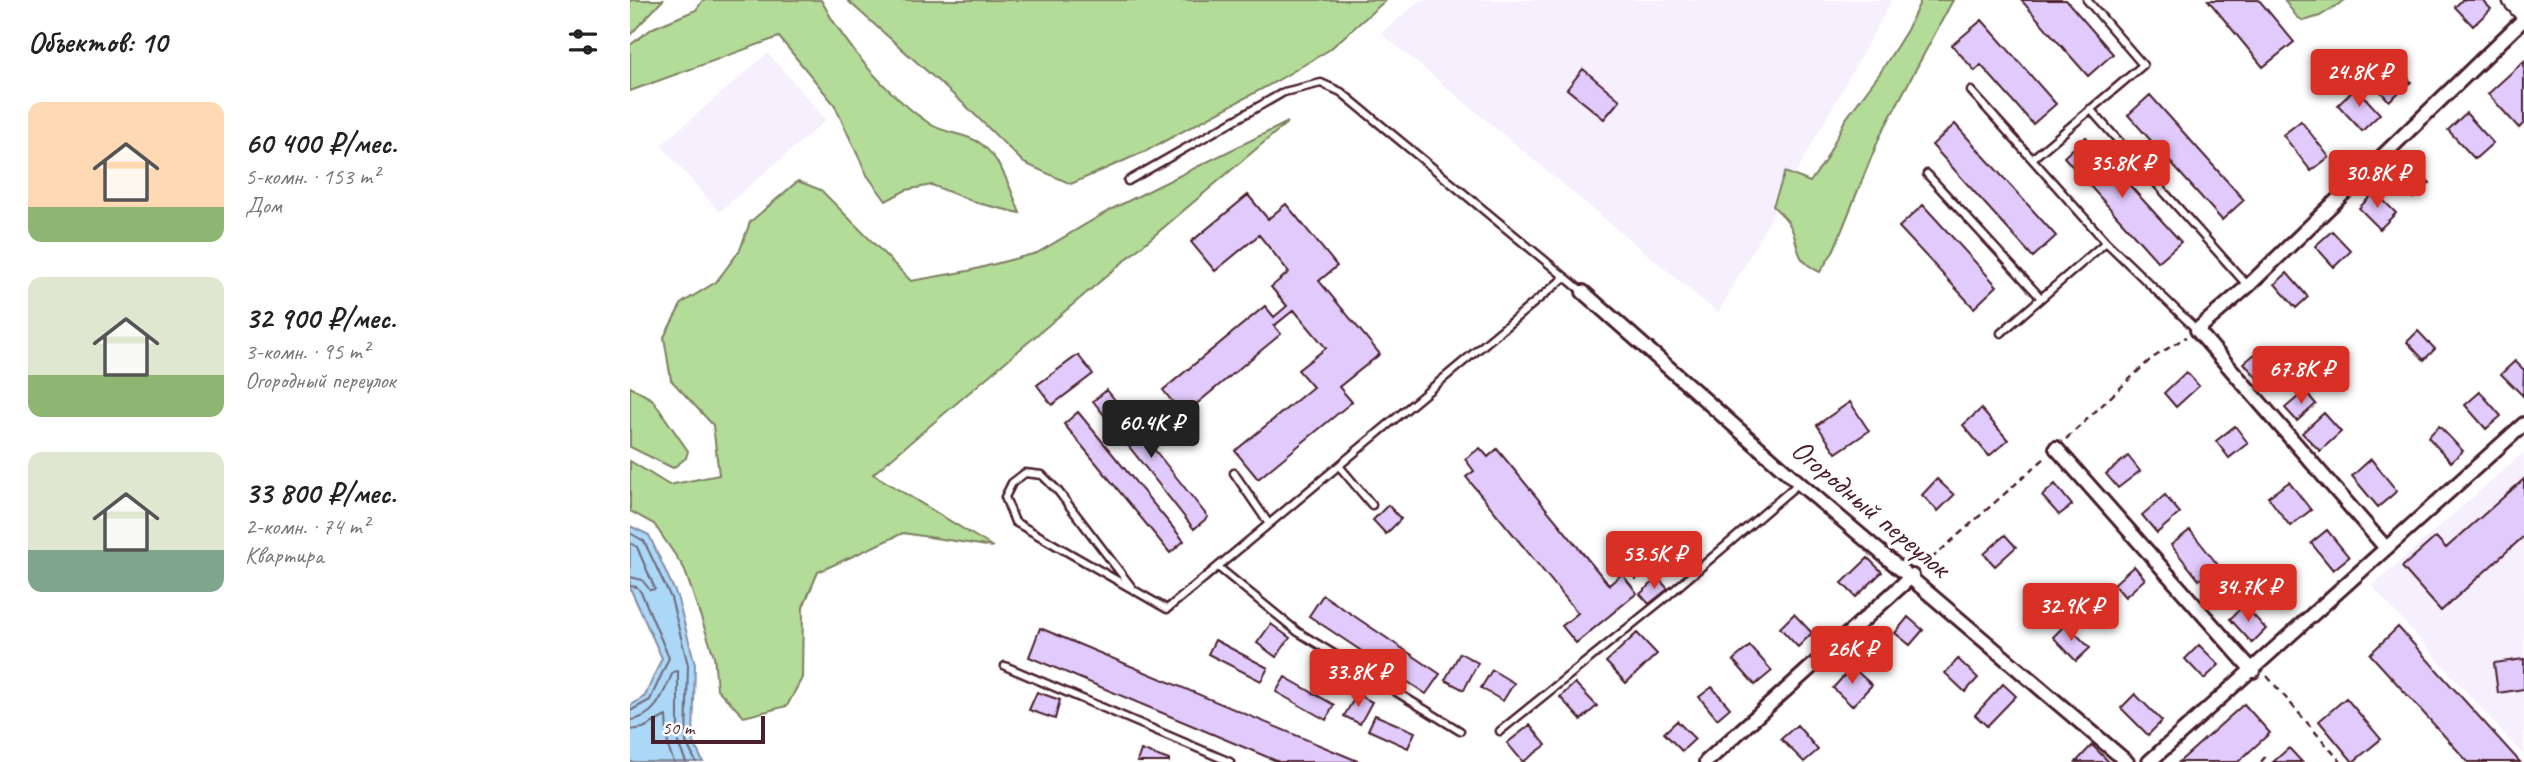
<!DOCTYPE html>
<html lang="ru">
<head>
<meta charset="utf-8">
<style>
	:root { --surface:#fff; --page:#f6f6f6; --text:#222; --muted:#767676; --accent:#d93025 }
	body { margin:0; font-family:Caveat,sans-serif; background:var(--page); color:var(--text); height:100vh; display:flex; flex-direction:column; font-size:26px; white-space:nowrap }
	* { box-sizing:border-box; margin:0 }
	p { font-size:23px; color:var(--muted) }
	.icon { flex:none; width:38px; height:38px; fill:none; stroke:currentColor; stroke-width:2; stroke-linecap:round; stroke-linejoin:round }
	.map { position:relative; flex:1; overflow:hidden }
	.sheet { display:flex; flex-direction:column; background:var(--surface); width:630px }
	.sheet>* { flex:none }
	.scale { position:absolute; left:21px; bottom:18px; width:114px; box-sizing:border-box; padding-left:7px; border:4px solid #4a1f2b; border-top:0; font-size:19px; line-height:24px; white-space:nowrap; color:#4a1f2b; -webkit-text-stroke:5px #fff; paint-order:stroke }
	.price { position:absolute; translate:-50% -60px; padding:0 16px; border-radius:7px; background:var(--accent); color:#fff; font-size:23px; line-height:46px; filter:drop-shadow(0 2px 4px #0008) }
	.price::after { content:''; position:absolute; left:50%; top:42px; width:21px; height:16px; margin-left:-10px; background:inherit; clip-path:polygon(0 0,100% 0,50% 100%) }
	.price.on { background:#222; color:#fff }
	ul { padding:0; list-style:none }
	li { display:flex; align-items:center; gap:21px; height:175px; padding:0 28px }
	li span { display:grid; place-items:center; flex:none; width:196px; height:140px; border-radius:14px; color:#555 }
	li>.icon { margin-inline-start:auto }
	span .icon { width:84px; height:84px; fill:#fffc; stroke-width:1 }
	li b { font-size:30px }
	h2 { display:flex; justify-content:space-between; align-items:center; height:84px; padding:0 28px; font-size:30px }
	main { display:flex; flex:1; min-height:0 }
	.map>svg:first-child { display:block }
	.built { fill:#f6effe }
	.green { fill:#b3dc98; stroke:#7e7e62; stroke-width:2 }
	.water { fill:#aad8f6; stroke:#848ea5; stroke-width:2 }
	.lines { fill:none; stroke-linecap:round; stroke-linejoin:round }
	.shore { stroke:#70697c; stroke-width:2 }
	.building { fill:#e1cbfc; stroke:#4a1f2b; stroke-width:2 }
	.service-casing { stroke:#4a1f2b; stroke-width:11 }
	.minor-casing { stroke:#4a1f2b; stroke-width:18 }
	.primary-casing { stroke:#4a1f2b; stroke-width:24 }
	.path { stroke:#4a1f2b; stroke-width:2.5; stroke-dasharray:7 5; stroke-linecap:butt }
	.service { stroke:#fff; stroke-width:6 }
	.minor { stroke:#fff; stroke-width:12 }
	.primary { stroke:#fff; stroke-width:19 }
	.labels { text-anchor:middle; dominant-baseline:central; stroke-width:7; stroke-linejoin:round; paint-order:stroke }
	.street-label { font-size:30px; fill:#4a1f2b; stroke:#fff }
</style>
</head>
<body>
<main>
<section class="sheet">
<h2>Объектов: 10<svg class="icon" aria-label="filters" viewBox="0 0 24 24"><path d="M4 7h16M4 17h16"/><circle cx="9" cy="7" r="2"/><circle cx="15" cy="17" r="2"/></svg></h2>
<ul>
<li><span style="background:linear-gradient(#ffd9b3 75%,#8fb573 0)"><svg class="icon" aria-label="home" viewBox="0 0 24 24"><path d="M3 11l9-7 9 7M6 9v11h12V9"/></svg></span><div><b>60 400 ₽/мес.</b><p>5-комн. · 153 m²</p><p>Дом</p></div></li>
<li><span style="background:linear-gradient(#dfe7d0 70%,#8fb573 0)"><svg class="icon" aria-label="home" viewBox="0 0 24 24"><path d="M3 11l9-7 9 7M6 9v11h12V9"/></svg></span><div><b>32 900 ₽/мес.</b><p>3-комн. · 95 m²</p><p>Огородный переулок</p></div></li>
<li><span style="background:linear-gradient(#dfe7d0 70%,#7fa58c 0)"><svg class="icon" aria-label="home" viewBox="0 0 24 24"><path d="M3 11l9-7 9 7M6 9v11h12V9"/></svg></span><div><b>33 800 ₽/мес.</b><p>2-комн. · 74 m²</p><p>Квартира</p></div></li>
</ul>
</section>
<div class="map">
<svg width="1894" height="762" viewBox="0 0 1894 762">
	<rect width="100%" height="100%" fill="#fff"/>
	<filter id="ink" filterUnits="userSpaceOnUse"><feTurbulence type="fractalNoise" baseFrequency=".0143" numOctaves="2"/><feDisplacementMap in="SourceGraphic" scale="14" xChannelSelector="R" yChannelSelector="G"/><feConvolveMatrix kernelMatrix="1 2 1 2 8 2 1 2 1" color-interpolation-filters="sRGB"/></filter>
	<g filter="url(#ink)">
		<path class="built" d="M791,0H1262L1088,313L751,33Z
			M138,53L196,120L89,212L31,145Z
			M1894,452V756L1742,586Z"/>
		<path class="green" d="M0,0H33L0,35Z
			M73,0H191C216,47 256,94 300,124C315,134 336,133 350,143C371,158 381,190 390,213L347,203L302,185L276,190L256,201L237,175L204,104L149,37L0,91V45L23,28L66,10Z
			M217,0H756L699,50L645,82L516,151L441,184L394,163L336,106Z
			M1291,0H1323L1250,136L1203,252L1190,272C1160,258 1172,244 1158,222C1154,216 1148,211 1143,206L1155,172L1180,182L1195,161L1215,120L1250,73L1277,30Z
			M1654,0H1715L1690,16L1674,21L1667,17Z
			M658,122L243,474L363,547L273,533L188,572L173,607L172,678L157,706L114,717L87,689L84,656L54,568L24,524L0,511V461L39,485L89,475L83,425L41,380L34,337L52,303L86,282L110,250L120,222L168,181L191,190L281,281L338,271L407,253L480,210Z
			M0,387L22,399L58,451L56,458L43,468L0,447Z"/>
		<path class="water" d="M0,526L19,535L47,596L65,664L63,741L73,762H0V706L15,696L32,658L0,588Z"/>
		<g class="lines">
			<path class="shore" d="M0,533L14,541L41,598L58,665L56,742L66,762
				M0,543L7,547L25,589L20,590L12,580L0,577
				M0,586L7,587L12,594L39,658L20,700L0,711
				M0,720C26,718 34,692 43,672L48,671V743L56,762
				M0,730L13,728L36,716L38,747L44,762"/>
		</g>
		<path class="building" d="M1391,0H1436L1483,54L1458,76Z
			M1578,0H1629L1664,42L1633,67Z
			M1832,0H1852L1861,9L1843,26L1825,7Z
			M1352,20L1426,104L1403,124L1351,65L1345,71L1322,45Z
			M1755,54L1781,82L1759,101L1734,73Z
			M1894,61V123L1889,128L1858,94Z
			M953,69L990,100L974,119L937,89Z
			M1726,88L1750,114L1732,131L1708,105Z
			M1520,95L1614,200L1592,220L1498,115Z
			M1836,113L1863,143L1845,159L1818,130Z
			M1671,121L1699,157L1681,171L1653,135Z
			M1325,124L1426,236L1403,257L1302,145Z
			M1456,137L1551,242L1528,262L1434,157Z
			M1778,160L1800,183L1783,198L1762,175Z
			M1745,192L1766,213L1750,229L1729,208Z
			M618,195L638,219L656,204L707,266L689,281L750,354L709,387L722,402L628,479L605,451L683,387L668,370L696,348L664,310L644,326L651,334L553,415L533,390L635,306L644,317L657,306L641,287L659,272L629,235L585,271L561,242Z
			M1293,205L1367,286L1344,308L1269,227Z
			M1702,231L1721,251L1704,267L1685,246Z
			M1657,273L1678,297L1666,308L1645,284Z
			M1788,331L1805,349L1794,360L1777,342Z
			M1632,348L1645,364L1628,379L1614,363Z
			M448,355L463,374L422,405L407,385Z
			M1885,361L1894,370L1893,396L1871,374Z
			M1556,372L1569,386L1546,407L1534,393Z
			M477,390L578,517L564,529L463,401Z
			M1675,391L1686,404L1667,421L1655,408Z
			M1850,392L1871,416L1856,429L1835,405Z
			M1220,402L1239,431L1206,453L1187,425Z
			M1351,409L1378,440L1359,456L1333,425Z
			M448,412L554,541L540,553L434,424Z
			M1694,413L1711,432L1690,451L1672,433Z
			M1605,426L1618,443L1599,458L1586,441Z
			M1809,426L1833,451L1821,462L1798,437Z
			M850,448L858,457L867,449L979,585L992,574L1007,593L946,643L932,626L948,613L836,477L844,471L835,459Z
			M1498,456L1510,471L1488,488L1476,474Z
			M1741,459L1767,491L1748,507L1722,476Z
			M1307,479L1324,495L1308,511L1292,495Z
			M1894,479V536L1811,611L1772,567L1806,537L1816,548Z
			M1659,482L1681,510L1660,526L1638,497Z
			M1425,484L1442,505L1429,515L1412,496Z
			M1535,495L1550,513L1527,533L1512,515Z
			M758,505L771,519L756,534L743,520Z
			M1560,530L1588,565L1569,580L1541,545Z
			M1697,530L1719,557L1703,570L1681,543Z
			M1375,535L1386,547L1365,566L1354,554Z
			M1238,558L1252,572L1226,597L1212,583Z
			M1005,559L1015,571L1006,579L995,567Z
			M1504,566L1515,579L1495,597L1484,584Z
			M1028,578L1038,589L1019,604L1010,594Z
			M693,595L810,674L796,694L679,616Z
			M1614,605L1636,629L1622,643L1600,619Z
			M1164,614L1182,633L1168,647L1150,628Z
			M1278,617L1293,630L1280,645L1265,633Z
			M641,624L660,638L646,657L627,643Z
			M1436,624L1460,648L1446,661L1423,637Z
			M1768,627L1890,762H1838L1740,654Z
			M410,628L730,762H649L399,657Z
			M1007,633L1027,654L996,683L976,662Z
			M585,640L638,668L631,681L578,654Z
			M1569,645L1589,665L1574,679L1555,659Z
			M1120,646L1142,671L1125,685L1103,660Z
			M830,653L848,663L834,690L815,680Z
			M1328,659L1348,678L1335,692L1315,673Z
			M1894,659V689L1868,693L1864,663Z
			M1222,667L1242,685L1222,706L1203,688Z
			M862,670L884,683L873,701L851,688Z
			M655,677L704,705L696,720L646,692Z
			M945,683L967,706L951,720L930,697Z
			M1373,684L1386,696L1357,726L1345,715Z
			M1082,687L1100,708L1087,719L1069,697Z
			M407,692L430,700L425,719L399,710Z
			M727,694L742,702L730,724L714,716Z
			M1505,694L1532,721L1518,735L1491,708Z
			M1716,698L1751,739L1723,762L1689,721Z
			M1614,704L1640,733L1608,762H1549Z
			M745,715L785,732L778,748L738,730Z
			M1047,721L1065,739L1052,751L1034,733Z
			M900,725L916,745L893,762L877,743Z
			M1167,725L1188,750L1174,762L1151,739Z
			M1462,745L1479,762H1446Z
			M1659,748L1672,762H1643Z
			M511,750L539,760V762H507Z"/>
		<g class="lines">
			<g class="service-casing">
				<path id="service" d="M1457,0L1513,65L1402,159L1476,242L1567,330
					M1341,91L1402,159
					M1460,109L1618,286
					M1297,174L1411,298
					M498,181L654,92L691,83L711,92L953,292
					M1371,333L1476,242
					M709,466L742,505
					M604,473L639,524
					M588,567L668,632L830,731
					M503,589L428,491L412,475L395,473L382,483L375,497L385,522L537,609L935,277
					M375,666L600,762
					M870,731L1036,597L1169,483"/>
			</g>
			<g class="minor-casing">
				<path id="minor" d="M953,292L1169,483L1497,762
					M1426,448L1623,671
					M1756,548L1567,330L1618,286L1894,19
					M1076,762L1282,576
					M1519,762L1894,424"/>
			</g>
			<g class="primary-casing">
				<path id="primary" d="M1883,0L1894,12"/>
			</g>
			<path class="path" d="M1436,439L1521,359L1556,337
				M1292,567L1415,458
				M1637,676L1711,762
				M1631,762L1635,757"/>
			<use href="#service" class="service"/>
			<use href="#minor" class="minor"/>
			<use href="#primary" class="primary"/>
		</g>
	</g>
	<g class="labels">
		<g class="street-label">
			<text transform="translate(1241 508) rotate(40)">Огородный переулок</text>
		</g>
	</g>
</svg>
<div class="scale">50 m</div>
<b class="price" style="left:1729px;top:109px">24.8K ₽</b>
<b class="price" style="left:1492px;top:200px">35.8K ₽</b>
<b class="price" style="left:1747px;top:210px">30.8K ₽</b>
<b class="price" style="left:1671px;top:406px">67.8K ₽</b>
<b class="price on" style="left:521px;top:460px">60.4K ₽</b>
<b class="price" style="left:1024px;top:591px">53.5K ₽</b>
<b class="price" style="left:1618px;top:624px">34.7K ₽</b>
<b class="price" style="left:1441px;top:643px">32.9K ₽</b>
<b class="price" style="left:1222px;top:686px">26K ₽</b>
<b class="price" style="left:728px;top:709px">33.8K ₽</b>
</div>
</main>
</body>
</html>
